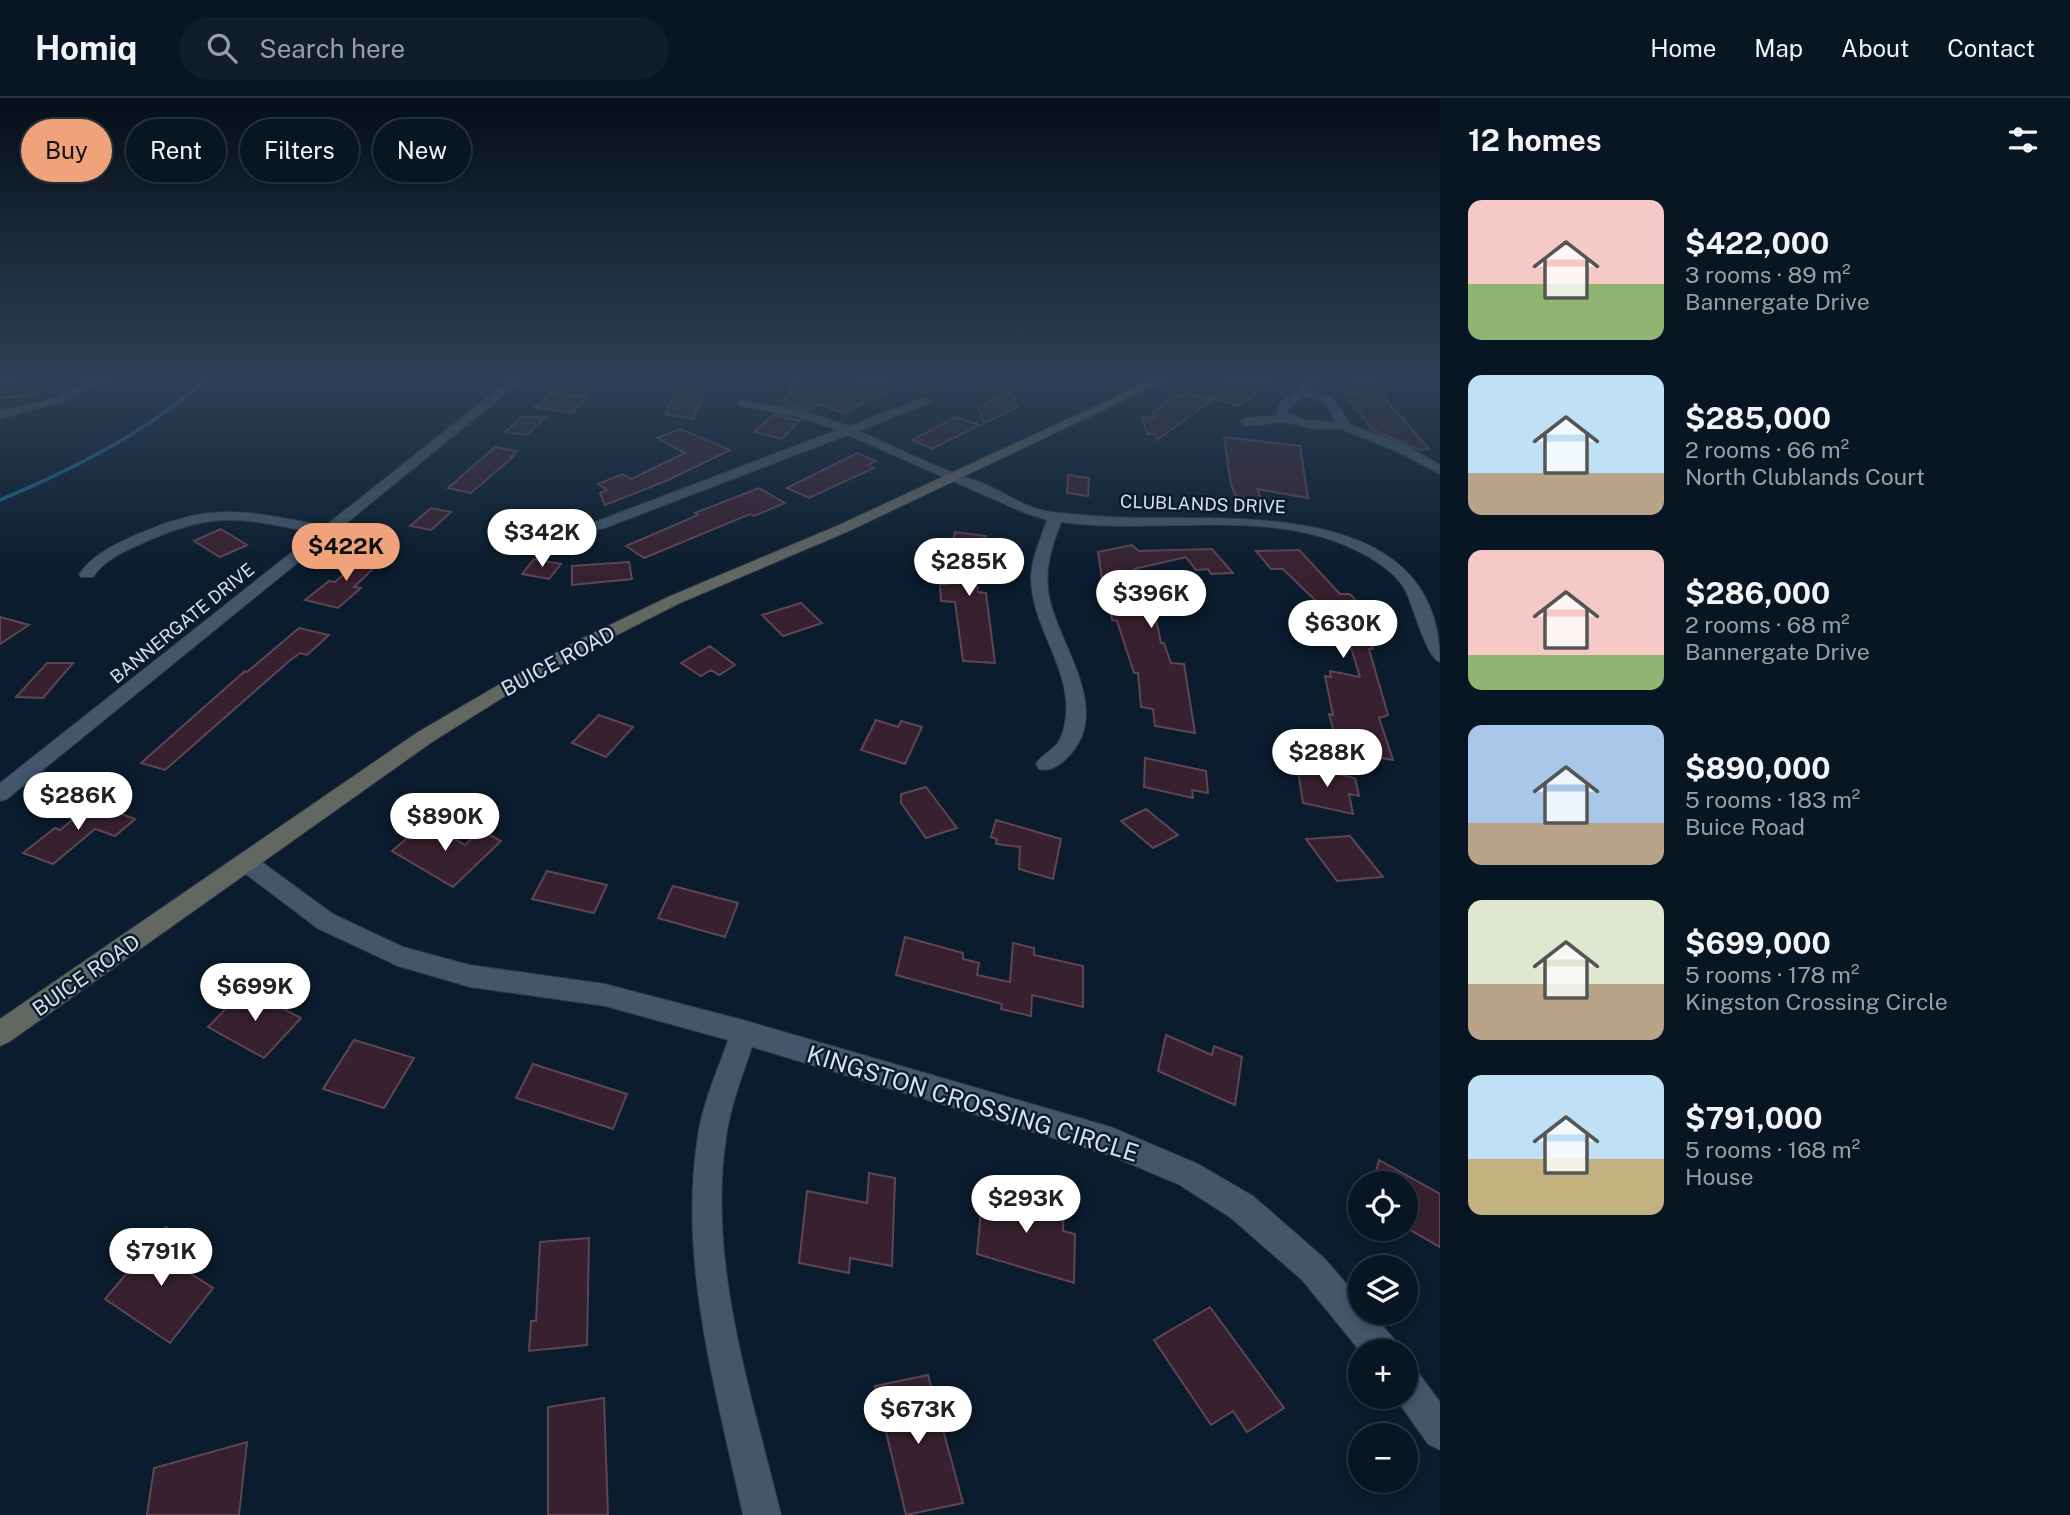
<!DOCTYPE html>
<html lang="en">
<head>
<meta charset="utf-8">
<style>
	:root { --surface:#081522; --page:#111e2a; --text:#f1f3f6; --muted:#989fa5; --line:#293440; --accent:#f0a27b }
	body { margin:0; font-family:"Public Sans",sans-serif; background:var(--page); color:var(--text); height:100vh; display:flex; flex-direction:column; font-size:26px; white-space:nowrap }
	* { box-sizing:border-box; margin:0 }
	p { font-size:23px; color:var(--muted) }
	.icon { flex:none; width:38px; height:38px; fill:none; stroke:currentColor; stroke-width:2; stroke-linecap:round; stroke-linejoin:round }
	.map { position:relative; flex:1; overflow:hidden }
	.sheet { display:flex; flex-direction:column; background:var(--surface); width:630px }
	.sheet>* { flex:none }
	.hud { position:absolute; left:21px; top:21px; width:665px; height:63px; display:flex; gap:14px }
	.fabs { position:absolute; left:1348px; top:1073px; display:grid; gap:14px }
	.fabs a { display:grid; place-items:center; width:70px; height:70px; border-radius:50%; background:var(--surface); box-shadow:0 4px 10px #0003,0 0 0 2px var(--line); font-size:35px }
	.price { position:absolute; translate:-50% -60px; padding:0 16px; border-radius:24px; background:#fff; color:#222; font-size:23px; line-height:46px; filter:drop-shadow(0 2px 4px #0008) }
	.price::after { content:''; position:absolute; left:50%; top:42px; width:21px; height:16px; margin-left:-10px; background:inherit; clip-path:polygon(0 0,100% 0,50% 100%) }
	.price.current { background:var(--accent); color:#111 }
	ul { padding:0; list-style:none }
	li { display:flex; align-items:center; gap:21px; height:175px; padding:0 28px }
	li span { display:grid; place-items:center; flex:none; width:196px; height:140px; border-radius:14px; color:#555 }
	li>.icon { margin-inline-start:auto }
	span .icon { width:84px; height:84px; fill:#fffc; stroke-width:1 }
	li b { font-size:30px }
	h2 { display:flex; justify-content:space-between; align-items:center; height:84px; padding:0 28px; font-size:30px }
	.tag { padding:0 24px; border-radius:32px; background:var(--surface); box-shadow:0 4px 10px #0003,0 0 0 2px var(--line); font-size:24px; line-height:63px }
	.tag.current { background:var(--accent); color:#111 }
	header { display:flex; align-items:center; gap:42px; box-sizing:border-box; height:98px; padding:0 35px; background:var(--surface); border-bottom:2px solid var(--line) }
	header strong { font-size:33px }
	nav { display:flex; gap:38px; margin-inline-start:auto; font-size:24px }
	.search { width:490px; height:63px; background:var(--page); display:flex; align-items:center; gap:18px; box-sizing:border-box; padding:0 24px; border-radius:38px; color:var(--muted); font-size:26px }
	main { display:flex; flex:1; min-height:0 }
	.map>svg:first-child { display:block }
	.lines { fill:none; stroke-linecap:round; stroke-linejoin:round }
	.stream { stroke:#1c6289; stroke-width:3.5 }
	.building { fill:#38212e; stroke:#5f4553; stroke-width:2 }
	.street-casing { stroke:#2f3644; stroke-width:2 }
	.secondary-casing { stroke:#2f3644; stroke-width:2 }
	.street { fill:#43566b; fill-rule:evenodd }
	.secondary { fill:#626762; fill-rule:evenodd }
	.labels { text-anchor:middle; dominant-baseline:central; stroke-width:5; stroke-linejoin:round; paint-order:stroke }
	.far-street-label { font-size:18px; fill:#d5e0ec; stroke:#0a1c2d }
	.street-label { font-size:21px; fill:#d5e0ec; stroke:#0a1c2d }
	.near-street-label { font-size:24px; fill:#d5e0ec; stroke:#0a1c2d }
</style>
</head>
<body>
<header>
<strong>Homiq</strong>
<div class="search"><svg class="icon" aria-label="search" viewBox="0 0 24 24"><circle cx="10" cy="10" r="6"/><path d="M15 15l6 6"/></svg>Search here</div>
<nav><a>Home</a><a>Map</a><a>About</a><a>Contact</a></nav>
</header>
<main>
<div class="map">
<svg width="1440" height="1417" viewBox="0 0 1440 1417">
	<rect width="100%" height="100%" fill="#0a1c2d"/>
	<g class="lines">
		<path class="stream" d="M0,402C76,370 147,334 209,279"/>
	</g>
	<path class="building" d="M0,279H4L37,297L0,300Z
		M871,279L896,289L844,315L817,306L810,312L784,306L789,302L784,301L790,296H788L791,284L833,294Z
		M1237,279H1276L1239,308L1208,299Z
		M1352,281L1370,283L1429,351L1420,352L1373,332L1344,295L1356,296L1354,294H1359Z
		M683,291L706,293L693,321L665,316L676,293Z
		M552,294L576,298L588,299L572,315L535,309Z
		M1011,294L1018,309L984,325L978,309Z
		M1186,295L1212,302L1157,342L1155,336H1147L1142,319L1155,320L1153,314L1177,297L1182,298Z
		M773,317L798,322H800L782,341L754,334Z
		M523,318L545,320L527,337L505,334Z
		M956,319L980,327L932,351L912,342Z
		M680,331L730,352L666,383L605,407L600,395L607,392L598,386L623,376L631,381L685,355L657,340Z
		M1224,339L1300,348L1308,400L1257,391L1262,403L1237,401L1231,387Z
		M495,349L517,353L511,358H514L471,395L448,390Z
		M857,355L876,363L868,367L874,370L809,400L787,390Z
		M1068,377L1089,380L1088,398L1067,395Z
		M759,390L785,405L754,418L750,416L644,460L626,448L698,417L695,415Z
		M431,410L451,414L431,432L410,428Z
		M221,431L247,447L220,459L194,443Z
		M955,434L986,438L983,460L974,459L978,494L986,495L995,565L963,563L955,504L941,503L940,486H949L947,469Z
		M1132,447L1139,453L1212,451L1233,475L1211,476L1208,471L1196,472L1186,459L1134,471L1141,505L1153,507L1161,545H1164L1171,565L1184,566L1195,635L1155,628L1153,611L1141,609L1138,575H1134L1117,523L1112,522L1109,502L1105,501L1098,454Z
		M372,451L382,462L354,489L361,490L338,510L305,502L329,483L335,484Z
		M1299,452L1340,496H1350L1354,500L1373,551H1369L1388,617L1379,620L1393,662L1339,653L1329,616L1333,617L1325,578L1331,579L1330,573L1360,579L1348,540L1326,537L1316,503L1283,471H1271L1256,453Z
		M534,461L561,466L549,481L522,476Z
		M629,464L632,481L572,487V468Z
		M801,505L822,525L783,538L762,517Z
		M0,519L29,527L0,546Z
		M299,530L329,537L307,557L300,555L288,564L165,672L141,665L245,573L247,574Z
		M710,548L735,567L719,577L711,572L701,578L681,565Z
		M47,565H73L43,600L16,599Z
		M599,617L633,629L606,659L572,645Z
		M876,622L898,629L901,623L922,629L905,666L861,652Z
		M1145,660L1206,673L1208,695L1192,692L1193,700L1144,689Z
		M1297,667L1355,680L1359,698L1349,696L1353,716L1303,705Z
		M926,689L957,730L926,740L901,705V696Z
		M93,705L135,721L115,738L95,731L53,766L23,755L55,730L60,732Z
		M1146,711L1178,737L1153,750L1121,723Z
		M996,722L1061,741L1053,781L1019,771L1020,749L996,746L997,741L991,739Z
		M421,728L437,736L441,733L465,747L481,732L501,743L453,789L392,753Z
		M1350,738L1383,779L1337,783L1306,741Z
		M547,773L607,787L594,815L532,801Z
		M673,788L738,805L725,839L658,820Z
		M905,839L963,855V861L979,865L977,877L1010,884L1013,845L1034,850V857L1083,868V909L1032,897L1031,918L1001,911L1002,906L896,877Z
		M245,891L301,920L264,960L208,929Z
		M1166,937L1212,957L1214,948L1242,959L1235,1007L1158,973Z
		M354,942L414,960L384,1010L323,991Z
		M533,966L627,996L613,1031L516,1000Z
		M1379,1062L1440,1096V1149L1405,1129V1085H1373Z
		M869,1075L895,1080L892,1168L850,1160L849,1175L799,1165L807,1093L867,1105Z
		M983,1088L1064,1111L1063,1133L1075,1136L1074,1185L977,1156Z
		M166,1129L194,1146L177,1167L213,1190L170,1245L105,1201Z
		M589,1140L587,1247L529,1253L531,1223H536L540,1144Z
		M1210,1209L1284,1310L1247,1334L1233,1313L1211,1327L1154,1242Z
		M928,1277L963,1405L906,1417L875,1288Z
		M604,1300L608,1417H548V1309Z
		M247,1344L239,1417H147L154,1370Z"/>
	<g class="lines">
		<g class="street-casing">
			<path id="street" d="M97,279H112L65,303L0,321V313L57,299Z
				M513,279H526L7,701L0,703V685L316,435C240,420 214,412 141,446C122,454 105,462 93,479H81L79,476C93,457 110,449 131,439C212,403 241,412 325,428Z
				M1308,279H1320L1309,293L1333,301L1351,327L1406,347L1440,367V376L1396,353L1341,331H1312L1286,324L1246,328L1240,324L1246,320L1277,317L1278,306L1298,292ZM1304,298L1325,305L1336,324L1305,322L1288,315V310Z
				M926,299L932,303L930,305L859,333C892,347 924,364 957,376C967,380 977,382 987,387C1007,396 1028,411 1051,414C1082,417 1114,420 1146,420C1255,420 1440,410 1440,564C1426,561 1413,505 1404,490C1395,476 1381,466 1367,458C1276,406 1161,438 1061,424C1052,448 1044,471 1049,498C1058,547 1115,613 1067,660C1059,668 1050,674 1039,671L1036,666C1042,655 1056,652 1061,639C1083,581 1030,534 1031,478C1032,459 1041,440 1047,422L1025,415L848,337L602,431H592L590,428L592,425L837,332L799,319L739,308V302L802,312L849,328Z
				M247,756L255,759L333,816L403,849L470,867L605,886L743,922L1111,1029L1198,1066L1253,1098L1324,1160L1360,1201V1214H1371L1394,1241L1399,1253H1360L1302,1182L1231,1120L1178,1086L1109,1057L752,949C742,979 730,1009 726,1040C707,1166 752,1296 781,1417H743C717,1295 679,1169 697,1044C701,1008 717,975 728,942L605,908L470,889L398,868L317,830L239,771L236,765L239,759Z
				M1405,1268L1417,1273L1440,1304V1352L1428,1346L1394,1298H1405Z"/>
		</g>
		<g class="secondary-casing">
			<path id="secondary" d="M1158,279H1173L849,433L680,505L587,552L507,597L432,644L9,944L0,948V921L418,634L495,589L575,544L668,499L839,427Z"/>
		</g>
		<use href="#street" class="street"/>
		<use href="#secondary" class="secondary"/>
	</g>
	<linearGradient id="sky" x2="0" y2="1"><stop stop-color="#060f19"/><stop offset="0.58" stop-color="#2d4057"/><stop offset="1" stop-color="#2d4057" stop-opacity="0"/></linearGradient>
	<rect width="1440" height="478" fill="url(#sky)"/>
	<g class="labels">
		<g class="far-street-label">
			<text transform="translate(1203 406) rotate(2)">CLUBLANDS DRIVE</text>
			<text transform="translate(182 525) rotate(-39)">BANNERGATE DRIVE</text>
		</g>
		<g class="street-label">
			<text transform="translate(558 563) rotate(-28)">BUICE ROAD</text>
			<text transform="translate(86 877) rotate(-35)">BUICE ROAD</text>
		</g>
		<g class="near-street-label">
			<text transform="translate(973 1005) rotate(17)">KINGSTON CROSSING CIRCLE</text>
		</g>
	</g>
</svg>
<div class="fabs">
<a><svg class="icon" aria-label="locate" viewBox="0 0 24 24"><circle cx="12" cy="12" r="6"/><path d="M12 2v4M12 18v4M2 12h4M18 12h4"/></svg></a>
<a><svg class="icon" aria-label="layers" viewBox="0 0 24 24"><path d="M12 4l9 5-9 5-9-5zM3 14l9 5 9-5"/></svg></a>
<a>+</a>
<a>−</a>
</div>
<b class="price" style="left:542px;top:471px">$342K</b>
<b class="price current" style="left:346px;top:485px">$422K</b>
<b class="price" style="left:969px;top:500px">$285K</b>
<b class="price" style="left:1151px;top:532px">$396K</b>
<b class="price" style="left:1343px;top:562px">$630K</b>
<b class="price" style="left:1327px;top:691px">$288K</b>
<b class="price" style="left:78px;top:734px">$286K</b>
<b class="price" style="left:445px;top:755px">$890K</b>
<b class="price" style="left:255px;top:925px">$699K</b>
<b class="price" style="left:1026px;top:1137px">$293K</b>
<b class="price" style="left:161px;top:1190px">$791K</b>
<b class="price" style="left:918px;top:1348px">$673K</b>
<div class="hud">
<a class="tag current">Buy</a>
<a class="tag">Rent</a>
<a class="tag">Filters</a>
<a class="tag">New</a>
</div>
</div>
<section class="sheet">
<h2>12 homes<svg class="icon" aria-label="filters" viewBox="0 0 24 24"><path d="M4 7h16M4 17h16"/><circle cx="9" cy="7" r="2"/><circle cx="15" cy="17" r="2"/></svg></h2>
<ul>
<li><span style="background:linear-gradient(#f6c9c9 60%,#8fb573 0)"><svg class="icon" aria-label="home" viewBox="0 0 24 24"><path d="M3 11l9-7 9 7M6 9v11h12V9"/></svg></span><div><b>$422,000</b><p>3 rooms · 89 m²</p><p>Bannergate Drive</p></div></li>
<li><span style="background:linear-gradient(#bfe0f5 70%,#b9a48a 0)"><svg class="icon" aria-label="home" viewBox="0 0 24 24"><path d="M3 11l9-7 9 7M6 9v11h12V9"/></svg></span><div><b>$285,000</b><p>2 rooms · 66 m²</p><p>North Clublands Court</p></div></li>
<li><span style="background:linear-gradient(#f6c9c9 75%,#8fb573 0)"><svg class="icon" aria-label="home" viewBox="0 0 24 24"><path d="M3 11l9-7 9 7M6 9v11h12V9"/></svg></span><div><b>$286,000</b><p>2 rooms · 68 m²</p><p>Bannergate Drive</p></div></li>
<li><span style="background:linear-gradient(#a9c7e8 70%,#b9a48a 0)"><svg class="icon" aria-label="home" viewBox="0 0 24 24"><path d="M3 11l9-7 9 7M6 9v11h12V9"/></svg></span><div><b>$890,000</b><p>5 rooms · 183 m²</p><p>Buice Road</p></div></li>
<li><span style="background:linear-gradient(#dfe7d0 60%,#b9a48a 0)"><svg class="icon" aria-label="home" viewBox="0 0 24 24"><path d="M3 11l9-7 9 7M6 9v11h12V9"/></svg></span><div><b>$699,000</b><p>5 rooms · 178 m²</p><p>Kingston Crossing Circle</p></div></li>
<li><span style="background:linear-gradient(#bfe0f5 60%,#c2b280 0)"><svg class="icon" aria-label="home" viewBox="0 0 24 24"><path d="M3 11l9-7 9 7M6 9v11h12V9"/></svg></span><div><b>$791,000</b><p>5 rooms · 168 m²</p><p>House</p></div></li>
</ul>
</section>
</main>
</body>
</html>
